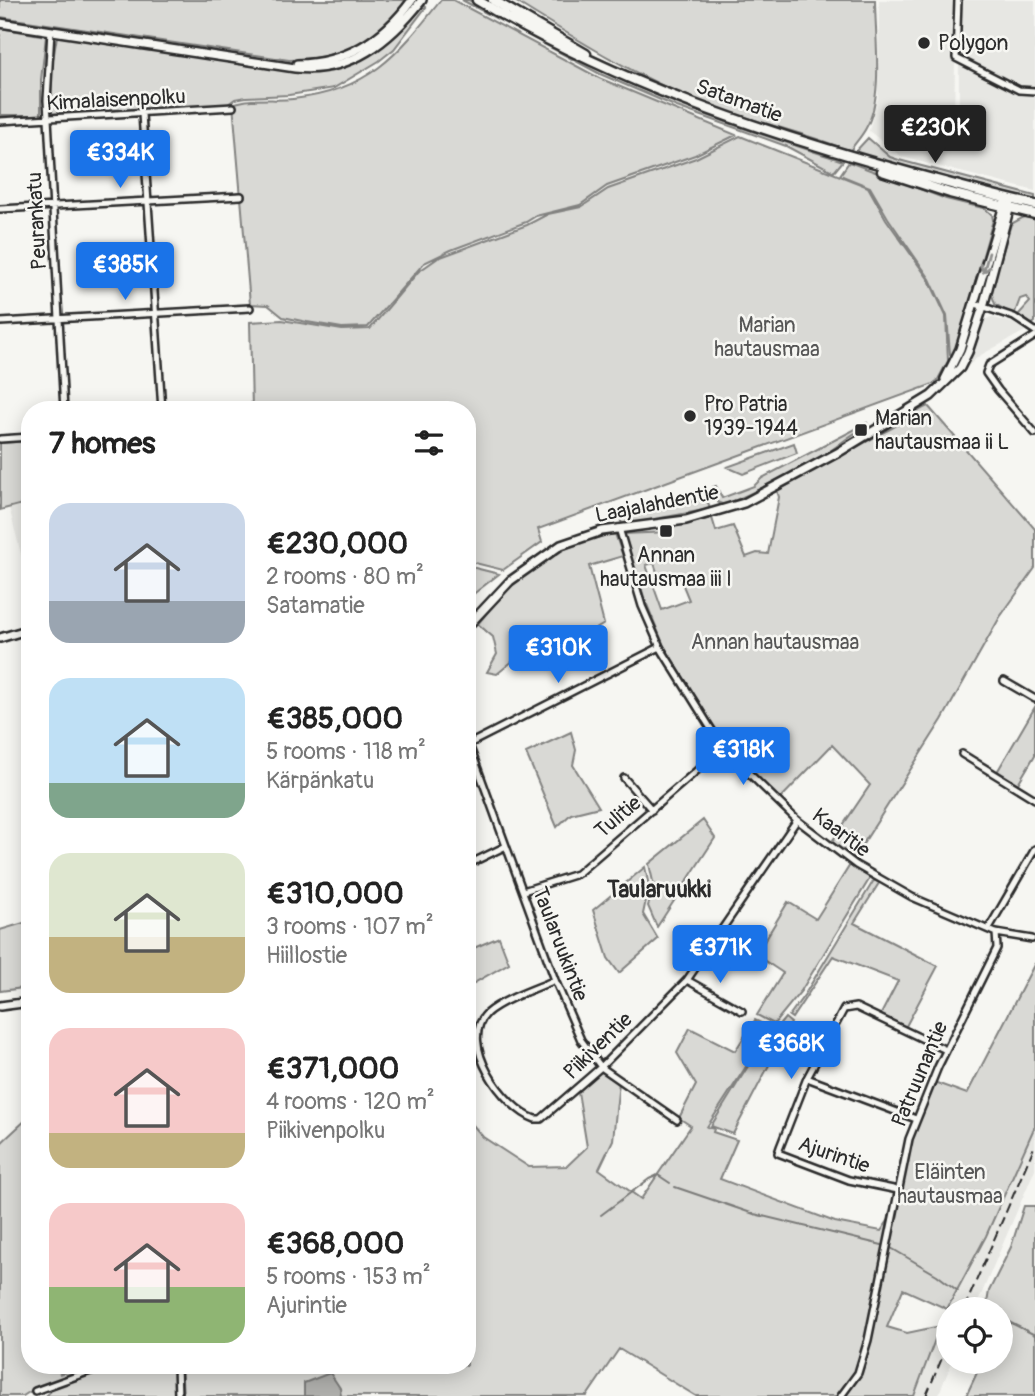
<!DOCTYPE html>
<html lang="en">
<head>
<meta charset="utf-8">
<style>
	:root { --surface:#fff; --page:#f2f2f2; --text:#222; --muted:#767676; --accent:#1a73e8 }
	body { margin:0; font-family:Pangolin,sans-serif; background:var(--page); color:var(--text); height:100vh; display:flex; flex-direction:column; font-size:26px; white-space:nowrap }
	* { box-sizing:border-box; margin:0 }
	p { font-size:23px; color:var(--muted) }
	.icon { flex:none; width:38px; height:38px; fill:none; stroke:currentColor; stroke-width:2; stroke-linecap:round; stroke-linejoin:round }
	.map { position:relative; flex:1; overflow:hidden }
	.panel { position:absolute; left:21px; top:401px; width:455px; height:973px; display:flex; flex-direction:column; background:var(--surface); border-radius:28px; box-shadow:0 4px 18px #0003 }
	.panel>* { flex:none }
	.buttons { position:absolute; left:936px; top:1297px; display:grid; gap:14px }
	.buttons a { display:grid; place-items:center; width:77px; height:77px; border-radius:50%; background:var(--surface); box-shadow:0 4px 18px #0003; font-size:35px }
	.price { position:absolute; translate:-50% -60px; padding:0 16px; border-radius:7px; background:var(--accent); color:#fff; font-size:23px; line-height:46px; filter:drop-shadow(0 2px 4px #0008) }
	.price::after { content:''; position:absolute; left:50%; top:42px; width:21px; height:16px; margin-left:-10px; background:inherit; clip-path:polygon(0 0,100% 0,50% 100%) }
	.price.selected { background:#222; color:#fff }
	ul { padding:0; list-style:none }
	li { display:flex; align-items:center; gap:21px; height:175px; padding:0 28px }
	li span { display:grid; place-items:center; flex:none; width:196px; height:140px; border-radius:21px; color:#555 }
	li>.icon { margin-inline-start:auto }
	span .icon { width:84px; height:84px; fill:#fffc; stroke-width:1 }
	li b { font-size:30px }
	h2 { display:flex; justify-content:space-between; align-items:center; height:84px; padding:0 28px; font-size:30px }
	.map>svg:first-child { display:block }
	.built { fill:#e7e7e3 }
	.green { fill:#d9d9d5; stroke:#828280; stroke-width:2; fill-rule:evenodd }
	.water { fill:#aeaeab; stroke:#7a7a78; stroke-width:2 }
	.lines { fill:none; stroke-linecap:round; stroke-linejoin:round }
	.stream { stroke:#7a7a78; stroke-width:2 }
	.minor-casing { stroke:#2b2b2b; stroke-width:10 }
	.tertiary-casing { stroke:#2b2b2b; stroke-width:12 }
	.secondary-casing { stroke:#2b2b2b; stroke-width:13 }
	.minor { stroke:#f6f6f2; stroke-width:5 }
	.tertiary { stroke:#f6f6f2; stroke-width:7 }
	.secondary { stroke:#f6f6f2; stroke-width:8 }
	.rail { stroke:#2b2b2b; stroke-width:2; stroke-dasharray:10 5; stroke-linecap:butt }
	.oneway { stroke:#90908e }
	.poi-dot { fill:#2b2b2b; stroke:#f6f6f2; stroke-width:2.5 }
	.labels { text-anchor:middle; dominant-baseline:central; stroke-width:5; stroke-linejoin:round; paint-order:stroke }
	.poi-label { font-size:21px; fill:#2b2b2b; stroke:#f6f6f2; text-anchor:start }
	.street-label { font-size:21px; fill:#2b2b2b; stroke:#f6f6f2 }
	.park-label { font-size:21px; fill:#565656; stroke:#f6f6f2 }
	.neighbourhood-label { font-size:23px; font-weight:bold; fill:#2b2b2b; stroke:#f6f6f2 }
</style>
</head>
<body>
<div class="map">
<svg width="1035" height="1396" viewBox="0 0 1035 1396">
	<rect width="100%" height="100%" fill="#f6f6f2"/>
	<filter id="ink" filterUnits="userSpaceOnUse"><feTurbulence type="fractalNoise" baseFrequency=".0143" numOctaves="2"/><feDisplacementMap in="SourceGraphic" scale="14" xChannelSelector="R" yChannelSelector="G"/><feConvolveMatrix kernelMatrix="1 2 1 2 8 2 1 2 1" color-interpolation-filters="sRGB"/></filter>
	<g filter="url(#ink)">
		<path class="built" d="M879,0H956L954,122L959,123V61L1018,93L1035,94V191L902,157L869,131L878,97Z
			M960,0H1035V89L1020,88L959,57Z
			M991,317L1013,323L1025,331L979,356L966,368L964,367L982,321Z
			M30,502V564L24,566L9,507Z
			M1035,1126V1169L975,1309H948V1362H952L938,1396H914L947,1309L986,1236Z"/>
		<path class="green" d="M0,0H408C383,42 335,59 289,60L0,17Z
			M441,0H453L599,78L736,135L695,155L607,186L580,205L536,216L526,222L451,250L424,263L368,327L342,328L307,322L283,317L268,305L250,304L233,104C251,97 274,101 293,99C368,91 397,56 441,0Z
			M462,0H469C523,29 576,59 631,84C700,115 772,138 843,161L834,172L786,146L677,107L600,74Z
			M513,0H875C875,36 884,97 866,128C862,136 855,143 850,151C802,131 750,121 702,103C636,77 573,37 513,0Z
			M424,5L426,7L394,49L379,61L334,88L289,95L246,97L235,99L228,104L201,106L51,114L52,66L57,36L287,70C349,76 386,52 424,5Z
			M0,28L46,36L41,80V115H0Z
			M740,136L868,187L886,219L929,280L946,316L948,361L936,383L538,529L542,542L503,570L467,561V410L252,409L250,322L282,320L342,330L370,329L418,272L438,258L527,225L548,214L581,207L608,189L696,158Z
			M868,138L890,157L899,160L1035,196V201L854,153Z
			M849,162L946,199L983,208L992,214L993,220L954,357L950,354L947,316L930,279L888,218L870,187L840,175Z
			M1024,217L1035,219V322L1032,324L1018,315L1030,302L1026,297L1020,299L1014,315L995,304L991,292L1011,224Z
			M928,406L1035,529V568L1000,617L942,720L854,858L831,843L870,785L832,745L779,800L725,744L664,646L645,600L624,534L668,532V528L712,518L716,531L733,526L746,557L757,553L768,554L779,497L777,491L882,433C900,426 911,413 928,406ZM654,563L661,584L680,578L689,600L662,610L646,565Z
			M867,423L868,426C853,432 841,444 827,453C794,472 760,490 724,505L717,502L713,487L716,486L722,498L754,486L762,478Z
			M30,441V502L0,510V443Z
			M794,443L797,453L743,474L727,467Z
			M690,498L691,502L707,499L710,509L622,525L620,517Z
			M615,534L623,556L589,566L604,624L534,667L525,651L497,674L487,672L497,654L493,637L478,624C516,576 553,544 615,534Z
			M467,566L499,574L467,599Z
			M1035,707V755L1017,785L997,772Z
			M571,732L576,750L573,765L599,807L571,814L557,827L526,753Z
			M703,820L715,838L657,927L648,906L654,886L649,864Z
			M850,865L870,878L801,991L774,1024L757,1015L783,973L756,955L788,902L816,919Z
			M645,867L649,886L643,914L658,939L619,973L608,958L593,910Z
			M874,880L879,883L854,923L938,966L905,1028L880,1016L898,981L833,956L792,1018L789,1016L805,994Z
			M30,921V987L0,991V930Z
			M499,937L509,963L467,987V951Z
			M1035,963V1126L986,1236L947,1309L903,1289L887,1327L907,1333L940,1326L914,1396H696L619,1349L587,1396H183L181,1365H467V1118L483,1137L529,1167L567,1166L587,1147L578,1092L602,1070L619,1082L613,1140L599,1169L641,1199L691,1126L679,1118L696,1085L677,1053L690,1028L735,1051L755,1020L771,1028L707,1127L714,1129L713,1132L737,1140L720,1179L835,1222L881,1231L892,1215L911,1140L934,1082L967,1094Z
			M785,1018L791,1023L733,1134L711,1126L755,1055Z
			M30,1116V1365H77L59,1374L91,1365H177L178,1396H46L50,1392L37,1387L23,1396H0V1144Z
			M1024,1206H1035V1396H966L982,1362H1001V1309H986L989,1291L1011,1247Z"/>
		<path class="water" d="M330,1373L340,1388L341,1396H304V1383Z"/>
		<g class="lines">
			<path class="stream" d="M675,1187L754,1214L882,1245
				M601,1215L649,1179L658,1175L670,1183
				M891,1248L937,1275L958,1291
				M977,1307L982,1309
				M1001,1318L1035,1335"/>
			<g class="minor-casing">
				<path id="minor" d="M958,0L956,58L1019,90L1035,91
					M51,31L47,100L64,410
					M142,114L162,410
					M0,121L233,107
					M0,209L241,196
					M975,304L1014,317L1035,331
					M0,322L250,308
					M1035,336L989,365L986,373L998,390L1035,433
					M0,439L30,437
					M619,528L642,606L660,647L723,748L797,820L856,865L912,897L996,933L1032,939
					M1004,681L1035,699
					M467,739L555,980L581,1040L601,1067L677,1120
					M467,745L660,647
					M962,754L1035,799
					M624,778L652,810
					M467,865L506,846
					M523,891L577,874L723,748
					M989,928L1035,849
					M555,980C537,988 501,1000 487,1013C457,1043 504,1108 535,1119H541L601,1067L687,980L797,820
					M687,980L742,1011
					M807,1078L916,1119
					M898,1190L849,1180L778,1153L780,1147L807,1078L844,1009L856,1007L946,1050
					M177,1365L178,1396
					M35,1391L96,1369L149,1365
					M841,1396L858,1373L868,1340L909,1139L938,1067L997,948L996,933"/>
			</g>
			<g class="tertiary-casing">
				<path id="tertiary" d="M0,23L295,68C350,74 390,41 422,0
					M297,64C346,63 384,39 412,0
					M945,379L960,349L1005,202
					M467,627L510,581L561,545L602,531L686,520L744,503L839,452L931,396L960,368L968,352L983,307L1010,206
					M0,638L30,629
					M0,1006L30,1002"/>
			</g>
			<g class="secondary-casing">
				<path id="secondary" d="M477,0C611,81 760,132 911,173C952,184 993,196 1035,205
					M493,0L586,54
					M882,171L950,193L1035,214"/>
			</g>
			<use href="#minor" class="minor"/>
			<use href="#tertiary" class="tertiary"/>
			<use href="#secondary" class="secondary"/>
			<path class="rail" d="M964,1309L1035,1145
				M926,1396L948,1344"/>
		</g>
		<defs><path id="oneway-shaft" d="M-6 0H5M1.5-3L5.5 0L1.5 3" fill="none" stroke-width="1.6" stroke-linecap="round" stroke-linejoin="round" transform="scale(1.75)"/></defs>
		<use class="oneway" href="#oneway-shaft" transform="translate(986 263) rotate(106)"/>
	</g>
	<g class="poi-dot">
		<circle cx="924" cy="43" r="7"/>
		<circle cx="690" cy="416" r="7"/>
		<rect x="854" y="423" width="14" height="14" rx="3.5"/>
		<rect x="659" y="524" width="14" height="14" rx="3.5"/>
	</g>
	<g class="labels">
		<g class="poi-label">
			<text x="938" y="43">Polygon</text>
			<text x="704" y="404">Pro Patria<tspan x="704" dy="24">1939-1944</tspan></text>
			<text x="875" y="418">Marian<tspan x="875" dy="24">hautausmaa ii L</tspan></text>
			<text x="666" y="555" text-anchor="middle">Annan<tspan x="666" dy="24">hautausmaa iii I</tspan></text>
		</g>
		<g class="street-label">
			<text transform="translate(116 100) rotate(-3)">Kimalaisenpolku</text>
			<text transform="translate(739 101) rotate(20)">Satamatie</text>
			<text transform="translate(37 221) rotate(-93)">Peurankatu</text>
			<text transform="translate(657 504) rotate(-11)">Laajalahdentie</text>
			<text transform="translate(618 817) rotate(-40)">Tulitie</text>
			<text transform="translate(841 833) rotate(37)">Kaaritie</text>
			<text transform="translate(560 944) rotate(69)">Taularuukintie</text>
			<text transform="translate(598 1046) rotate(-44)">Piikiventie</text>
			<text transform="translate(920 1074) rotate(-67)">Patruunantie</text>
			<text transform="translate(834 1155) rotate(19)">Ajurintie</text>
		</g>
		<g class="park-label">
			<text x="767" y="325">Marian<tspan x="767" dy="24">hautausmaa</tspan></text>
			<text x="775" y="642">Annan hautausmaa</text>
			<text x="950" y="1172">Eläinten<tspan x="950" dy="24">hautausmaa</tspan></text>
		</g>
		<g class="neighbourhood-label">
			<text x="659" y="889">Taularuukki</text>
		</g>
	</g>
</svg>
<div class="buttons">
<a><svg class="icon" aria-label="locate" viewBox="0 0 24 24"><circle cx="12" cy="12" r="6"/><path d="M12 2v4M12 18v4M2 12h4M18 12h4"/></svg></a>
</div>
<b class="price selected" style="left:935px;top:165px">€230K</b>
<b class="price" style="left:120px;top:190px">€334K</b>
<b class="price" style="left:125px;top:302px">€385K</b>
<b class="price" style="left:558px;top:685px">€310K</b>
<b class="price" style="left:743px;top:787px">€318K</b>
<b class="price" style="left:720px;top:985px">€371K</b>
<b class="price" style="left:791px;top:1081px">€368K</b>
<section class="panel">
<h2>7 homes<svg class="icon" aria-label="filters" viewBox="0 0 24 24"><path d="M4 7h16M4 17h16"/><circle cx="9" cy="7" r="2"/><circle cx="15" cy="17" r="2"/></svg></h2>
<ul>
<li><span style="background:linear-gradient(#c9d6e8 70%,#9aa5b1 0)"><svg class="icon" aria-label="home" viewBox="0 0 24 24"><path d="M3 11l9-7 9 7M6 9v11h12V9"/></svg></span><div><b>€230,000</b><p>2 rooms · 80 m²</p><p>Satamatie</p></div></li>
<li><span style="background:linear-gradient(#bfe0f5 75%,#7fa58c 0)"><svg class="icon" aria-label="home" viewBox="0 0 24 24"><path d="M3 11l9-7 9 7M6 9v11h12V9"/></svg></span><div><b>€385,000</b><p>5 rooms · 118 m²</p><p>Kärpänkatu</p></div></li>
<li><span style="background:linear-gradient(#dfe7d0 60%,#c2b280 0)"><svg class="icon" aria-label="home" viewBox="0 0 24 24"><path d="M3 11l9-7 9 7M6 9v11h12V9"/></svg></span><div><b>€310,000</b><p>3 rooms · 107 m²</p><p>Hiillostie</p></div></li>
<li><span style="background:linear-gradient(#f6c9c9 75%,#c2b280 0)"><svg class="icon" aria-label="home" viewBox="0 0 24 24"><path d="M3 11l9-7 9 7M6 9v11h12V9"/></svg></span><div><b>€371,000</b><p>4 rooms · 120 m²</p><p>Piikivenpolku</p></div></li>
<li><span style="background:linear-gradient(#f6c9c9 60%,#8fb573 0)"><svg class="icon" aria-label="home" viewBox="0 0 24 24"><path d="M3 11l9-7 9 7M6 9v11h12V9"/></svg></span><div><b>€368,000</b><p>5 rooms · 153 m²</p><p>Ajurintie</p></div></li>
</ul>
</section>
</div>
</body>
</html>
